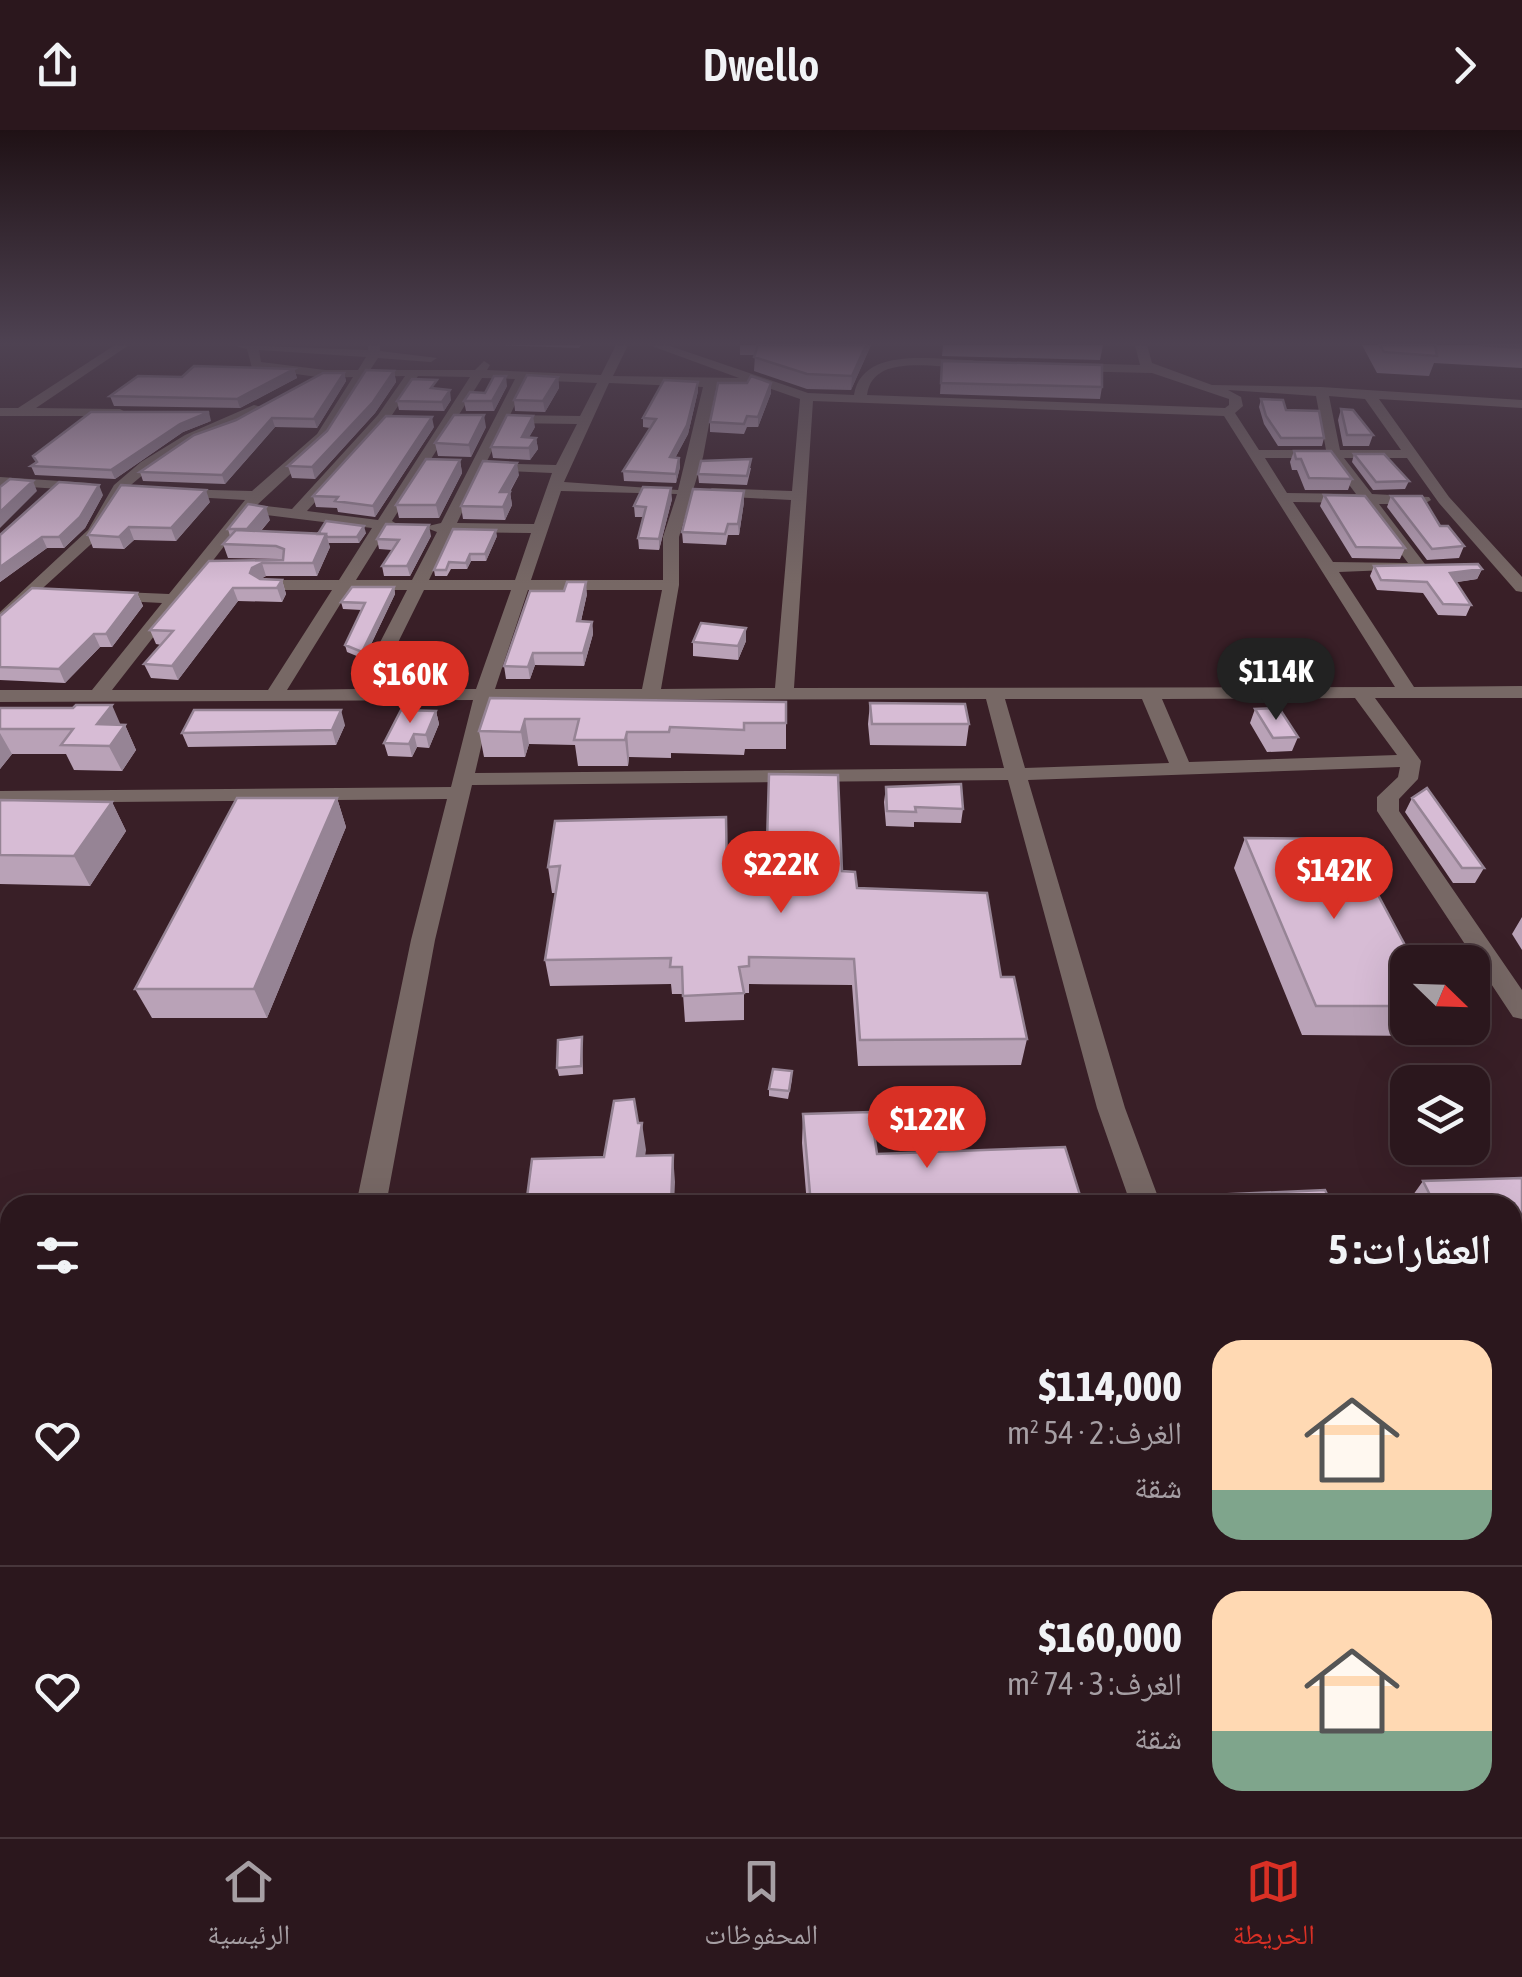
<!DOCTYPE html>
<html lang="ar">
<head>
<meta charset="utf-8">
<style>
	:root { --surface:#2b171d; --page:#332026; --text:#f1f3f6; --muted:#a69fa4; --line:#47363b; --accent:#d93025 }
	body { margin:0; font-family:"Asap Condensed","Noto Naskh Arabic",sans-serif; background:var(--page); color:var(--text); direction:rtl; height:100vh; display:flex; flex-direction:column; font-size:38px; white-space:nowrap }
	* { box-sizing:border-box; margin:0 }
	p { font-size:32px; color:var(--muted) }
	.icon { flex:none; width:55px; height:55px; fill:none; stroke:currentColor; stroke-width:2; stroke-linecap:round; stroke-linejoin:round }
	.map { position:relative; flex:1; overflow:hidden; direction:ltr }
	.details { position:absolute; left:0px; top:1065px; width:1522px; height:642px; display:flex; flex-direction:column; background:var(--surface); border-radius:30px 30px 0 0; box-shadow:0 10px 40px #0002,0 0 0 2px var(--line); direction:rtl }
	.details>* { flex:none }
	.needle { width:65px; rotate:113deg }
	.buttons { position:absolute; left:1390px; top:815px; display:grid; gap:20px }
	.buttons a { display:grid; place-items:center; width:100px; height:100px; border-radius:20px; background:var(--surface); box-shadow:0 10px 40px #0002,0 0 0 2px var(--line); font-size:50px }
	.price { position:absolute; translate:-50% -85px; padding:0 22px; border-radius:35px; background:var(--accent); color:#fff; font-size:32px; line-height:65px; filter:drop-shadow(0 2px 5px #0008) }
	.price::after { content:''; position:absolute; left:50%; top:60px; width:30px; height:22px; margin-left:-15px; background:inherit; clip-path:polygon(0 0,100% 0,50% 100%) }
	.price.selected { background:#222; color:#fff }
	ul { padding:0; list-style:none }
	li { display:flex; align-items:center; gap:30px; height:250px; padding:0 30px }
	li+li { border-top:2px solid var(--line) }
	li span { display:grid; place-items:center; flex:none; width:280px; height:200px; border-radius:30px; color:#555 }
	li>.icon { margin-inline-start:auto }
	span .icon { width:120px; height:120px; fill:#fffc; stroke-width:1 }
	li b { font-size:42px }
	h2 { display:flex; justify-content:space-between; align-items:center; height:120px; padding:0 30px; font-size:42px }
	header { display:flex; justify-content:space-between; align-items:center; height:130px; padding:0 30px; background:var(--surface); font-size:45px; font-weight:600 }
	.tabs { display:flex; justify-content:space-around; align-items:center; height:140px; border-top:2px solid var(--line); background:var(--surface); font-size:28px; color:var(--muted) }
	.tabs a { display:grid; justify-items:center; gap:5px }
	.tabs .selected { color:var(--accent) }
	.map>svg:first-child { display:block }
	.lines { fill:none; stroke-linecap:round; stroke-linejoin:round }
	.minor { fill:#776865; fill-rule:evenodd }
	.wall { fill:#b9a2b7 }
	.shaded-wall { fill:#968495 }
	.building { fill:#d7bcd5; stroke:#968495; stroke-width:2.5 }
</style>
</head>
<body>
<header><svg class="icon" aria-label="forward" viewBox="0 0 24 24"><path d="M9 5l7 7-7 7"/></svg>Dwello<svg class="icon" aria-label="share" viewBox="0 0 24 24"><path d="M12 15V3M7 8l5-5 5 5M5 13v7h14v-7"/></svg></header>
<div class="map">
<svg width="1522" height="1707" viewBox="0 0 1522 1707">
	<rect width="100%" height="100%" fill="#391f27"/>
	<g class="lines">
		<path class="minor" d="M115,215H129L36,278L120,279L127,283L125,286H0V278H18Z
			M232,215L368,220V215H380V221L437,228L431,232L378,228L370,240H475L484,231L490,235L487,240L601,245L616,215H628L613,246L739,248L649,215H667L808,263L854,265C862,215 935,230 973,230L977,237C944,241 873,219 867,265L1225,278L1229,275V269L1152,243L1068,241L1062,237L1068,233L1140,235L1135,215H1147L1152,233L1212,255L1321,257L1522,270V278L1379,269L1449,367L1522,447V462L1516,461L1439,373L1407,328H1344L1372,364L1429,367L1431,370L1424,374H1379L1428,438L1420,443L1412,439L1339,442L1414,557L1522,556V568H1375L1421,631L1418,649L1399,669V681L1522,860V889L1513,887L1377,681V667L1398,647L1400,637L1028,650L1125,978L1161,1075H1131L1097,978L1008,650L472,655L435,810L386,1075H356L411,810L447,669L0,673V661L451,657L473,570L0,572V560H92L162,473L104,470L98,469V461L169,464L245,370L175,366L170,365V359L252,361L317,304L353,247L325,248L252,238L247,219ZM259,220L366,227L358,240H325L261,232ZM405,246L378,285L292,379L257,375L327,310L366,247ZM418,246L470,247L378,390L307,381L388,291ZM482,248L515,249L441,393L424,397L437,402L412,450H356L387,400L400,396L392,391ZM527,250L597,253L580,286L510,285ZM751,252L800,269L792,361L712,358L705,362L712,366L791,370L775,558L661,559L679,455V407L703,327L716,257ZM609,253L703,257L678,360L564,352ZM1228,260L1316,266L1326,320H1259L1235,283L1243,276L1241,267ZM1329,266L1365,269L1401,320H1340ZM813,271L1224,286L1395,557L794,558ZM506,293L577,294L556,335L486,333ZM1265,328H1329L1356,364L1287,363ZM482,340L552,343L534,394L457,393ZM561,361L677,364L663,407V450H531ZM1293,372L1363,373L1408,433L1333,432ZM250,383L372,398L339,450H266L258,455L266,460H332L268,560H112ZM452,402L531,403L515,450H429ZM349,460H407L356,559L287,560ZM424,460H511L476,559H375ZM528,460H662L642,559H495ZM1355,568L1397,625L1189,632L1162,569ZM986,569L1004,638L475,643L492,570ZM1005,569H1142L1169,633L1025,638Z
			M254,275L266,278L195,311L151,338L125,360L100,406L0,497V482L88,400L114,355L141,332L185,305Z
			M0,347L90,353L97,357L90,361L0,355Z
			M247,1698H289L288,1707H246Z
			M1362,1698H1404L1408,1707H1365Z"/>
	</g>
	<path class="wall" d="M491,215H581L579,218Z
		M740,215H871L851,260L807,259L754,241L755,225H740Z
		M943,215H1103L1100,230L942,226Z
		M1362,215H1522V238L1434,233L1429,246L1377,243Z
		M942,231L1102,257L1100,269L940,264Z
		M294,239L297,248L240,278L114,276L110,266Z
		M394,241L396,252L375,283L315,349L292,348L288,336Z
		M344,243L346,251L317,298L275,297L225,354L143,351L140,342L236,290Z
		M558,247L559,258L545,282L515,281L514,270Z
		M771,253V263L758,297H747L744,304L710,302V292Z
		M507,256L494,281H466L464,271Z
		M438,259L451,270L444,281L399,280L397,271Z
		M698,261L688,304L675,328H679L680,337L676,353L624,351L623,341L650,298L643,297V288Z
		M1261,269L1286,280L1324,308L1322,316H1278L1264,294L1259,277Z
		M1341,279L1373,305L1369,316H1343L1338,290Z
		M211,291L183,302L115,349L35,345L31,336L36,332L33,326Z
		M434,297L375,387L338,382L337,378L316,377L313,366Z
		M486,297L471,327L438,326L435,313Z
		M535,297L529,307L536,308L538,319L530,330L493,328L491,317Z
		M1294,321L1352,349L1348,360H1305L1297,340H1292L1290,332Z
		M1354,324L1409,351L1405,359L1373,360L1352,332Z
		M460,330L462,343L439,388H399L396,375Z
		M751,338L747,355L699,353L698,344Z
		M519,345L510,362L512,375L505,390L463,389L461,376Z
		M103,365L85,398L64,418H47L0,452V405Z
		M1324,365L1405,418L1400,429L1352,428L1320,376Z
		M1391,366L1440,396L1464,416L1459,428L1427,430L1387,377Z
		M672,369L659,420L639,419L638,408L643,387H635L634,376Z
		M210,372L176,411L134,410L124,419L93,418L88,405Z
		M744,372L739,405H728L726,415L683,413L682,402Z
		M270,390L261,401L318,404L366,403L359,413H328L330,417L317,446H266L260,449L282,450L286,464L282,472L238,471L178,550L151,548L144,534L161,515L156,514L150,500L209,431L280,429L228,428L223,414L230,406L228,399Z
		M431,406L410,446H384L382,436L392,420L379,419L377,409Z
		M497,406L486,431H471L467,439H451L447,446H435L434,440Z
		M1374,436L1482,439L1477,449L1456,452L1471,475L1466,486L1438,485L1423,463L1377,460L1370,446Z
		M394,457L395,464L364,529L347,522L345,515L362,480L343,479L341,472Z
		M137,463L143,476L112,517H100L65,553L0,550V486Z
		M587,464L581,491L592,492L593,504L584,536L535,535L530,549H506L504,536Z
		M746,498V511L738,530L693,526V512Z
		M490,568L786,572V619H745L744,625L671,623V628L629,627L628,636H578L575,615L529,614L525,627H484L479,601Z
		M870,573L969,594L966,616L870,615L868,594Z
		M0,578L125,595L136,620L122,641L74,640L66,624H12L0,639Z
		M1255,579L1298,607L1292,621L1267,622L1250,593Z
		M436,581L439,594L429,618L417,617L412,627L388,626L384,613Z
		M345,595L336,615L188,617L182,603Z
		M886,657L963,679L961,693L914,692V697L886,696L884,672Z
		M337,668L346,697L267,888H152L135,859Z
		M1412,668L1484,738L1475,753H1453L1405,682Z
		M0,670L112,672L126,701L90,756L0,754Z
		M555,691L728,747H766L842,741L857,758L1001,847L1027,909L1021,935L858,936L852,855L749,854V863H744V890L685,892L683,864H672L671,854L550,856L545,830L556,763H552L548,737Z
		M1245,708L1408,832V898H1424L1419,906L1302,905L1234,738Z
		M1522,787V820L1512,804Z
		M582,907L583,944L559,946L557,938Z
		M792,949L788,969L769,966V959Z
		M803,984L877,1024L1083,1075H807L802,1013Z
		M1522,1048V1202H1512V1075H1409L1408,1072L1423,1051Z
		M10,1286V1614L0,1615V1287Z
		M1512,1298L1522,1317V1389L1512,1391Z
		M1522,1460V1483L1514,1465Z
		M1512,1697L1517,1707H1433L1429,1698Z"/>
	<path class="shaded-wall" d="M866,215H871L851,260L852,246Z
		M294,239L297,248L240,278L237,269Z
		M394,241L396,252L375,283L315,349L312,337Z
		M344,243L346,251L317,298L314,289Z
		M506,246L507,256L494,281L492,271Z
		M558,247L559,258L545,282L543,271Z
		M698,252V261L688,304L671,336L670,327Z
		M771,253V263L758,297V287Z
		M450,260L451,270L444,281L442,272Z
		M209,282L211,291L183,302L115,349L111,340L180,294Z
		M484,285L486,297L471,327L469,315Z
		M533,286L535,297L523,318L522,307Z
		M432,287L434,297L375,387L373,376Z
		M272,288L275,297L225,354L222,345Z
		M536,308L538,319L530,330L529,318Z
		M679,328L680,337L676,353V344Z
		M460,330L462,343L439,388L436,375Z
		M517,333L519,345L502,374L500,362Z
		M33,351L37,361L0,398V382Z
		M99,355L103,365L85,398L64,418L59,407Z
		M671,358L672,369L659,420V409Z
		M206,360L210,372L176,411L171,398Z
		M744,361V372L739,405L738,394Z
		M510,362L512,375L505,390L503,377Z
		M266,377L270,390L251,412L247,399Z
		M429,395L431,406L410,446L407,436Z
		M364,396L366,403L359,413L357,407Z
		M129,397L134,410L124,419L119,407Z
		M496,400L497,406L486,431L485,424Z
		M326,404L330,417L317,446L313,433Z
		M42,407L47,418L0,452V437Z
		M470,424L471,431L467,439L466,433Z
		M262,433L266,446L256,452L250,443L252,438Z
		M1482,439L1477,449L1446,454L1450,443Z
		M282,450L286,464L282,472L277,458Z
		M586,452L587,464L578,504L577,491Z
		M394,457L395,464L364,529L362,522Z
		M233,458L238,471L178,550L172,536Z
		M137,463L143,476L112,517L106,504Z
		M592,492L593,504L584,536L583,523Z
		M746,498V511L738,530V516Z
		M94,504L100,517L65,553L59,539Z
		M533,523L535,535L530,549L528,537Z
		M112,575L122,598L125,595L136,620L122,641L97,594Z
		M341,580L345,595L336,615L332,600Z
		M436,581L439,594L429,618L426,605Z
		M525,589L529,614L525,627L521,602Z
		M627,602L629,627L628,636L625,610Z
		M0,603L12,624L0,639Z
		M414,604L417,617L412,627L409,614Z
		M337,668L346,697L267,888L254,859Z
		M112,672L126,701L90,756L74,726Z
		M642,993L646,1020L641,1053L637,1026Z
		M673,1025L675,1052L674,1075H671Z"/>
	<path class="building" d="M758,215H866L852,246L807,244L754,227Z
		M1380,215H1435L1437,226L1384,222Z
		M1478,215H1522V218Z
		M942,231L1102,235V257L941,253Z
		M194,236L294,239L237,269L110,266L138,246L182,247Z
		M366,240L394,241L373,272L312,337L288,336L327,301Z
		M323,243H344L314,289L272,288L222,345L140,342L194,305L236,290Z
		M527,245L558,247L543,271L514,270Z
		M494,246H506L492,271H464L470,262L485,263Z
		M751,246L771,253L758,287L747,286L744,294L710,292L718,253H747Z
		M412,249L437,250L431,258L450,260L442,272L397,271Z
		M664,250L698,252L687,295L670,327L679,328L676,344L623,341L656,289L643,288Z
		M1261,269L1283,270L1286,280L1319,281L1324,308H1281L1266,286Z
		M1341,279L1353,280L1373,305H1347Z
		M91,282H209L180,294L111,340L31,336L37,332L33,326Z
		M454,285H484L469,315L435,313Z
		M507,285L533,286L522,307L536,308L529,318L491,317Z
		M386,286L432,287L373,376L335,371L338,367L313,366Z
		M1294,321H1331L1352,349L1309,348L1301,329H1296Z
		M1354,324H1384L1409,351L1376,352Z
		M426,329L460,330L436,375H396Z
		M751,329L747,346L698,344L701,331Z
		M483,331L517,333L500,362H510L503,377L461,376Z
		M10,349L33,351L0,382V357Z
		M59,352L99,355L80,387L59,407H42L0,437V405Z
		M121,355L206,360L171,398L129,397L119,407L88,405Z
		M643,357L671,358L659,409L638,408L646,377L634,376Z
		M693,359L744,361L738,394H728L725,404L682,402Z
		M1324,365L1365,366L1405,418L1356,417Z
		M1391,366H1422L1440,396H1448L1464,416L1432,419Z
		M248,374L266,377L247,399H228Z
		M326,391L364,396L357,407H327L326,404H318Z
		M386,394L429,395L407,436H382L399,410L377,409Z
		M453,399L496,400L485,424H470L466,433L449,432L446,440H434Z
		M236,400L326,404L313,433H262L252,438L250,443L260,449L282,450L277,458H233L172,536L144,534L173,501L150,500L209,431L283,430L284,419L276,416L223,414Z
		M1478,434L1482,439L1450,443L1471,475L1443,474L1427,452L1381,450L1374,436Z
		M567,452H586L577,491L592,492L583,523H533L528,537L504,536L530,461H564Z
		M352,457H394L362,522L345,515L365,473L341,472Z
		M32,458L137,463L106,504H94L59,539L0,537V486Z
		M701,493L746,498L738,516L693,512Z
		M490,568L786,572V593H744V600L670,597L669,602H627L625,610H574L579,589H525L521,602L479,601Z
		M870,573L965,574L969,594H872Z
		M76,575H112L97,594L125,595L110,616L61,615L73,599H0V578H73Z
		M1279,578L1298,607L1273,608L1255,579Z
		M194,580H341L332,600L182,603Z
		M401,580L436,581L426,605L414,604L409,614L384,613Z
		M769,644L838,645L842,741L855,742L857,758L987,763L1001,847H1014L1027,909L860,910L854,829L749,827V836L739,837L744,863L683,866L682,837H670L671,828L545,830L560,736L548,737L555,691L726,687L727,747H766Z
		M961,654L963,679L915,677L916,682L887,681L886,657Z
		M1427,658L1484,738H1462L1412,668Z
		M237,668H337L254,859H135Z
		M0,670L112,672L74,726L0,725Z
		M1245,708L1348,709L1414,832H1408V876H1316Z
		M582,907L581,936L557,938L558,910Z
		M773,939L792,941L789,961L769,959Z
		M634,969L638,993H642L637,1026L673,1025L671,1075H526L532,1029L604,1027L614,971Z
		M871,982L877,1024L1065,1017L1083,1075H811L803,984Z
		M1522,1048V1183H1512V1075H1435L1423,1051Z
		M1325,1060L1332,1075H1192L1189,1066Z
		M10,1286V1598H0V1287Z
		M1512,1298L1522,1317V1370L1512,1371Z
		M1512,1517L1522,1534V1544L1512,1546Z
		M1512,1697L1517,1707H1451L1447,1698Z
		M534,1698H551L552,1707H515V1701Z
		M688,1698H1052L1054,1707H688Z"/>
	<linearGradient id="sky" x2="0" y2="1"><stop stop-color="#1f1115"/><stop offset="0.47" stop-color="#4e4252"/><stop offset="1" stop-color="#4e4252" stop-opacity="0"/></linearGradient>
	<rect width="1522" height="454" fill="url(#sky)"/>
</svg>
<div class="buttons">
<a><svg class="needle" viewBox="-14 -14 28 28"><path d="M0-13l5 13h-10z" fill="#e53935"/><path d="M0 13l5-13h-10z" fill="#a69fa4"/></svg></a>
<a><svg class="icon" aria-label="layers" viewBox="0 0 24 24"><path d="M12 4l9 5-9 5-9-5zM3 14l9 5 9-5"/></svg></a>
</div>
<b class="price selected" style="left:1276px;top:593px">$114K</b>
<b class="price" style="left:410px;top:596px">$160K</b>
<b class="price" style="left:781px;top:786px">$222K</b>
<b class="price" style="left:1334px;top:792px">$142K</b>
<b class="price" style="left:927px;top:1041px">$122K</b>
<section class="details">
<h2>العقارات: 5<svg class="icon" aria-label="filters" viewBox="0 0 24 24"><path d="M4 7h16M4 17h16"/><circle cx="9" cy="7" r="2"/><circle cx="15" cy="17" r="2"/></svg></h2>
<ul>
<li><span style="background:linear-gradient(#ffd9b3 75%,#7fa58c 0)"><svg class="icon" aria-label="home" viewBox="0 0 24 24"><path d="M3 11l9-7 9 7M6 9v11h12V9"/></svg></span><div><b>$114,000</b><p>الغرف: 2 · 54 m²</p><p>شقة</p></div><svg class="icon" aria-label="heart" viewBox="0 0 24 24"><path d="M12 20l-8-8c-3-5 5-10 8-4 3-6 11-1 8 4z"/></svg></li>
<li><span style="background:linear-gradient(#ffd9b3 70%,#7fa58c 0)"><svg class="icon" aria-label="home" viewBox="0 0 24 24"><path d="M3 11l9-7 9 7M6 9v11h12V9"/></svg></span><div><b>$160,000</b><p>الغرف: 3 · 74 m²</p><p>شقة</p></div><svg class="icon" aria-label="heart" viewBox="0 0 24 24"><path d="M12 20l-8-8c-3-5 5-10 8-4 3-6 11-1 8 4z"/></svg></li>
</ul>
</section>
</div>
<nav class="tabs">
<a class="selected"><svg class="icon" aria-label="map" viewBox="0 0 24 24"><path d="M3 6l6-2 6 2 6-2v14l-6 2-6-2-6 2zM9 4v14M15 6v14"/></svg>الخريطة</a>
<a><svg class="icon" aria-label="saved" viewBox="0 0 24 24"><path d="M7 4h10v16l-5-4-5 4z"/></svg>المحفوظات</a>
<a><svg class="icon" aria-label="home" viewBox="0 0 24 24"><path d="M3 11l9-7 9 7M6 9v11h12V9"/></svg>الرئيسية</a>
</nav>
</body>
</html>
